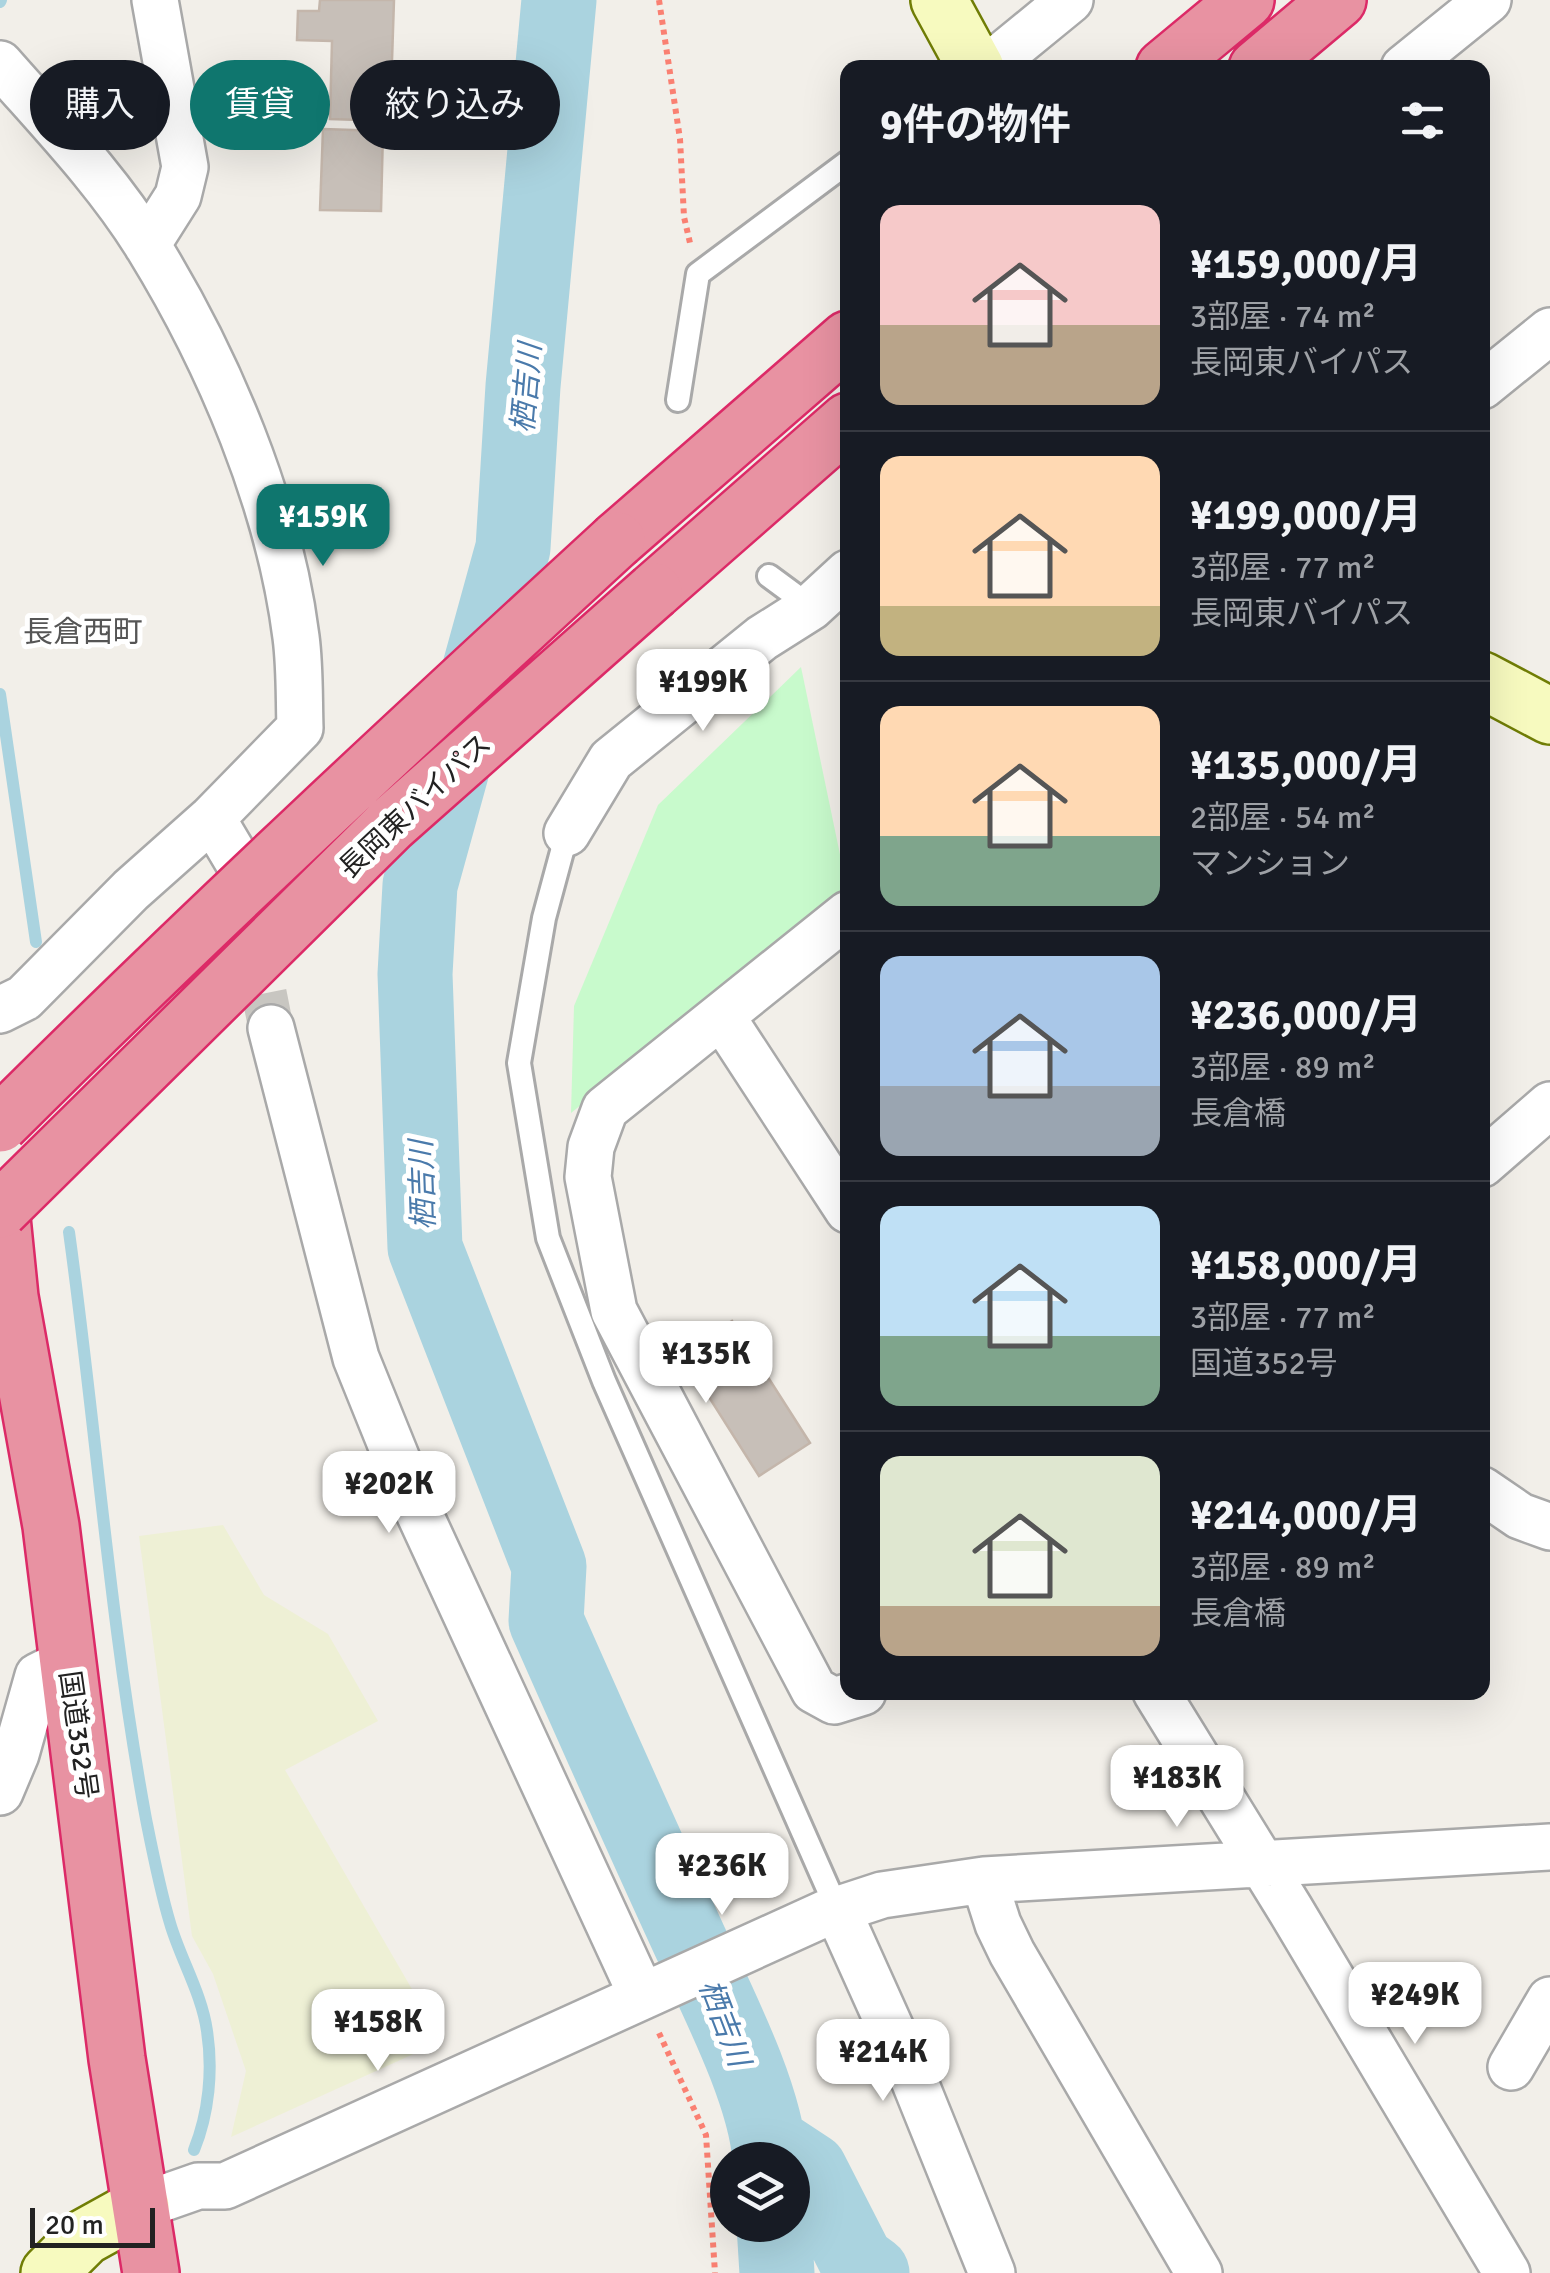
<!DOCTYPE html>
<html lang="ja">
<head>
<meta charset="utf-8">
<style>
	:root { --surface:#171b24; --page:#242831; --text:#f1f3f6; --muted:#9ea1a6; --line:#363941; --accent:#0f766e }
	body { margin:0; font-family:Signika,"Noto Sans JP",sans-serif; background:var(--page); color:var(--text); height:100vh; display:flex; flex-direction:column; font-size:38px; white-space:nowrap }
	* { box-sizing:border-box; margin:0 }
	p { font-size:32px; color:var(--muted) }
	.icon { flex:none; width:55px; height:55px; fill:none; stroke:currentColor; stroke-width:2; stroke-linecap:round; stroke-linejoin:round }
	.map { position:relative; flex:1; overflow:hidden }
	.drawer { position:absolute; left:840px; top:60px; width:650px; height:1640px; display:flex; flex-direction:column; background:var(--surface); border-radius:20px; box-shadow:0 10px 40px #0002 }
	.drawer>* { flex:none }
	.guide { position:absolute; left:30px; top:60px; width:660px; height:90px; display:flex; gap:20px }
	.buttons { position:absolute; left:710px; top:2142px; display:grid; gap:20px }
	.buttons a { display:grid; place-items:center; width:100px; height:100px; border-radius:50%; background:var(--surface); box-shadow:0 10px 40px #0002; font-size:50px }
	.scale { position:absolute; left:30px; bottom:25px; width:125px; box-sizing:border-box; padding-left:10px; border:5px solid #222; border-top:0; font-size:28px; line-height:35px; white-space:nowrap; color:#222; -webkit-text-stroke:8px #fff; paint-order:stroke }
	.price { position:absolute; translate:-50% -85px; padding:0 22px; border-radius:20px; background:#fff; color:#222; font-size:32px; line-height:65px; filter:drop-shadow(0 2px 5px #0008) }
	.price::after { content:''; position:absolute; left:50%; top:60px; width:30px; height:22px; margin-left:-15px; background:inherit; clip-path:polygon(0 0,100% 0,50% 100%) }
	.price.selected { background:var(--accent); color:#fff }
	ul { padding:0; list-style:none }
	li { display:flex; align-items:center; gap:30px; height:250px; padding:0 40px }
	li+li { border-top:2px solid var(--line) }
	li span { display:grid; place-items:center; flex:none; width:280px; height:200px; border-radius:20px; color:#555 }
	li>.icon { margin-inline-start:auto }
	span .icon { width:120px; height:120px; fill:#fffc; stroke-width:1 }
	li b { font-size:42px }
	h2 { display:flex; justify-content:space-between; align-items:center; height:120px; padding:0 40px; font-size:42px }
	.chip { padding:0 35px; border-radius:45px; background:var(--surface); box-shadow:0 10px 40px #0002; font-size:35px; line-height:90px }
	.chip.selected { background:var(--accent); color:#fff }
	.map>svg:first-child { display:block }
	.farmland { fill:#eef0d5 }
	.park { fill:#c8facc }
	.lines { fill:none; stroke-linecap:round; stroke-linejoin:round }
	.stream { stroke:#aad3df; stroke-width:12 }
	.river { stroke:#aad3df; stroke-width:75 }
	.building { fill:#c7bfb8; stroke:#c4b6ab; stroke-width:2.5 }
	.street-tunnel { stroke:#c8c6c1; stroke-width:45; stroke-dasharray:45 22; stroke-linecap:butt }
	.lane-casing { stroke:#a9a9a9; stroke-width:28 }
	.street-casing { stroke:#a9a9a9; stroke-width:50 }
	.secondary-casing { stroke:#707d05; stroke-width:60 }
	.highway-casing { stroke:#dc2a67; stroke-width:60 }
	.path { stroke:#fa8072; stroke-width:6; stroke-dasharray:5 5; stroke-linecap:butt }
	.lane { stroke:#fff; stroke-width:22 }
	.street { stroke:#fff; stroke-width:45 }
	.secondary { stroke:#f7fabf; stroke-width:55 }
	.highway { stroke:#e892a2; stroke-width:55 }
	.highway-bridge-casing { stroke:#dc2a67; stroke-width:60; stroke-linecap:butt }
	.highway-bridge { stroke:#e892a2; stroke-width:55 }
	.labels { text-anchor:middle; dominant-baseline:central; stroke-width:10; stroke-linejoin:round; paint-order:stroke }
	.street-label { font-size:28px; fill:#222; stroke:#fff }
	.water-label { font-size:30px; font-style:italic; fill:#4a7aab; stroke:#fff }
	.neighbourhood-label { font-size:30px; fill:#555; stroke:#fff }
</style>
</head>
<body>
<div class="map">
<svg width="1550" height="2273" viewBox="0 0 1550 2273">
	<rect width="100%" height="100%" fill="#f2efe9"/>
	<path class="farmland" d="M223,1525L264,1595L328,1634L378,1721L285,1770L442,2041L231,2137L246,2071L213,1974L192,1936L139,1536Z"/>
	<path class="park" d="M801,667L847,888L571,1113L574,1006L658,805Z"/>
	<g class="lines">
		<path class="stream" d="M0,2L1,0
			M0,694L36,942
			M69,1232C96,1427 110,1625 146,1819C153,1854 160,1890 170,1923C180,1958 202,1994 207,2031C213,2070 209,2113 194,2150"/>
		<path class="river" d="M559,0L523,386L513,548L420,885L415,974L425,1248L549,1566L546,1621C592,1725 638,1829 686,1933C714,1995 766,2093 770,2160
			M769,2143L810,2170L857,2262L872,2273
			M774,2225L777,2273"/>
	</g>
	<path class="building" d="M320,0H394L390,121L330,119L332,41L297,40L298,11H319Z
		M323,129L383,131L381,211L320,210Z
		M732,1321L810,1443L759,1476L681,1353Z"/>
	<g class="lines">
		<path class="street-tunnel" d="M238,862L271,1028"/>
		<g class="lane-casing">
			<path id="lane" d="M678,400L698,274L848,162
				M769,576L811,607
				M567,833L544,918L519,1063L548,1238L604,1381L837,1909"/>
		</g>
		<g class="street-casing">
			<path id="street" d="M0,64C51,122 108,181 149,248C219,362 279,503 296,637C300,667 299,698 300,728L212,818L131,890L24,998L0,1010
				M987,68L1070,0
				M1404,68L1488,0
				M147,245L178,196L185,167L155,0
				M1482,386L1550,331
				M212,818L237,860
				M567,833L611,760L762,638L811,607L848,573
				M848,914L605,1109L591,1147L588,1177L614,1311L814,1690L834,1701L863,1692
				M722,1017L848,1210
				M271,1028L356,1358L415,1504L642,1996
				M1482,1164L1550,1105
				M1482,1490L1520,1516L1550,1527
				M1156,1692L1290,1909L1507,2273
				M0,1792L16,1754L38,1676L68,1661
				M984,1880L998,1924L1012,1953L1199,2273
				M837,1909L914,2080L992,2273
				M1511,2067L1550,2000
				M141,2206L198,2186H225L824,1914L882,1895L984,1880L1550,1847"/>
		</g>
		<g class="secondary-casing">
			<path id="secondary" d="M939,0L976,68
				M1482,680L1550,716
				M49,2273L85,2237L141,2206"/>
		</g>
		<g class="highway-casing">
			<path id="highway" d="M1164,68L1246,0
				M1257,68L1338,0
				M617,540L848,339
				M654,591L848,421
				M0,1198L10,1297L51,1526L117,2059L151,2273"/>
		</g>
		<path class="path" d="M659,0L680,139L684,217L690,243
			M659,2033L706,2135L715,2273"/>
		<use href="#lane" class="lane"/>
		<use href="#street" class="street"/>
		<use href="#secondary" class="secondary"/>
		<use href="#highway" class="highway"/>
		<g class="highway-bridge-casing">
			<path id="highway-bridge" d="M0,1124C201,924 408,732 617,540
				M0,1210L391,824L654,591"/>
		</g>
		<use href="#highway-bridge" class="highway-bridge"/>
	</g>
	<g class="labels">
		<g class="street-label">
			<text transform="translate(415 806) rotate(-43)">長岡東バイパス</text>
			<text transform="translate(78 1735) rotate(82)">国道352号</text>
		</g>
		<g class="water-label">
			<text transform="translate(527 388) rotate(-85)">栖吉川</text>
			<text transform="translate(423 1185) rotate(-92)">栖吉川</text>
			<text transform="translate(724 2023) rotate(69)">栖吉川</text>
		</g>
		<g class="neighbourhood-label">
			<text x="83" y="632">長倉西町</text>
		</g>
	</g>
</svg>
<div class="buttons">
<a><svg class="icon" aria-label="layers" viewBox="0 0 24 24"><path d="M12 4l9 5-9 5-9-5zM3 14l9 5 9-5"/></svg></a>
</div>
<div class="scale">20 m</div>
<b class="price selected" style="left:323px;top:569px">¥159K</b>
<b class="price" style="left:703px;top:734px">¥199K</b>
<b class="price" style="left:706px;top:1406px">¥135K</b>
<b class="price" style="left:389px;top:1536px">¥202K</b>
<b class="price" style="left:1177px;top:1830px">¥183K</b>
<b class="price" style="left:722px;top:1918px">¥236K</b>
<b class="price" style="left:1415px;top:2047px">¥249K</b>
<b class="price" style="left:378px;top:2074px">¥158K</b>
<b class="price" style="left:883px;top:2104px">¥214K</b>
<div class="guide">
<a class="chip">購入</a>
<a class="chip selected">賃貸</a>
<a class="chip">絞り込み</a>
</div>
<section class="drawer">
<h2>9件の物件<svg class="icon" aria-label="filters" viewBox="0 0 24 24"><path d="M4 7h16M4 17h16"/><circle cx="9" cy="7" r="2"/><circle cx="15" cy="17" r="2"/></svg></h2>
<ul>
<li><span style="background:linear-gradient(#f6c9c9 60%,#b9a48a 0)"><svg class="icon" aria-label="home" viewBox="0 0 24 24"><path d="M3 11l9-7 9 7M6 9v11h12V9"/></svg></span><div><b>¥159,000/月</b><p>3部屋 · 74 m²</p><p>長岡東バイパス</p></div></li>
<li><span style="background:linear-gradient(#ffd9b3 75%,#c2b280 0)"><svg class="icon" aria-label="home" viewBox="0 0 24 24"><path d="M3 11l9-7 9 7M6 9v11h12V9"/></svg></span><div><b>¥199,000/月</b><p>3部屋 · 77 m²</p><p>長岡東バイパス</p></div></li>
<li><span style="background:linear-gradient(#ffd9b3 65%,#7fa58c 0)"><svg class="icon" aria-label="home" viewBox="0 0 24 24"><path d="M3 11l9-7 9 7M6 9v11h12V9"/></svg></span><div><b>¥135,000/月</b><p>2部屋 · 54 m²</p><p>マンション</p></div></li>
<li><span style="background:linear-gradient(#a9c7e8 65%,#9aa5b1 0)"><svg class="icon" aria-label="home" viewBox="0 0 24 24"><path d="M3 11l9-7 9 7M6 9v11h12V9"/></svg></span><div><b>¥236,000/月</b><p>3部屋 · 89 m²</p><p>長倉橋</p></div></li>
<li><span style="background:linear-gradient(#bfe0f5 65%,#7fa58c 0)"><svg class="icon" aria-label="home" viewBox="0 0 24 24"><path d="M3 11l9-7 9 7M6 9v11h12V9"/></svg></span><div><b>¥158,000/月</b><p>3部屋 · 77 m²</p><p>国道352号</p></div></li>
<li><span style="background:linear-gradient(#dfe7d0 75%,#b9a48a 0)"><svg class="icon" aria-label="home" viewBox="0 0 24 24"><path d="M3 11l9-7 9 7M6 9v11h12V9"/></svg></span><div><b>¥214,000/月</b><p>3部屋 · 89 m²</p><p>長倉橋</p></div></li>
</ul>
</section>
</div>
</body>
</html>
